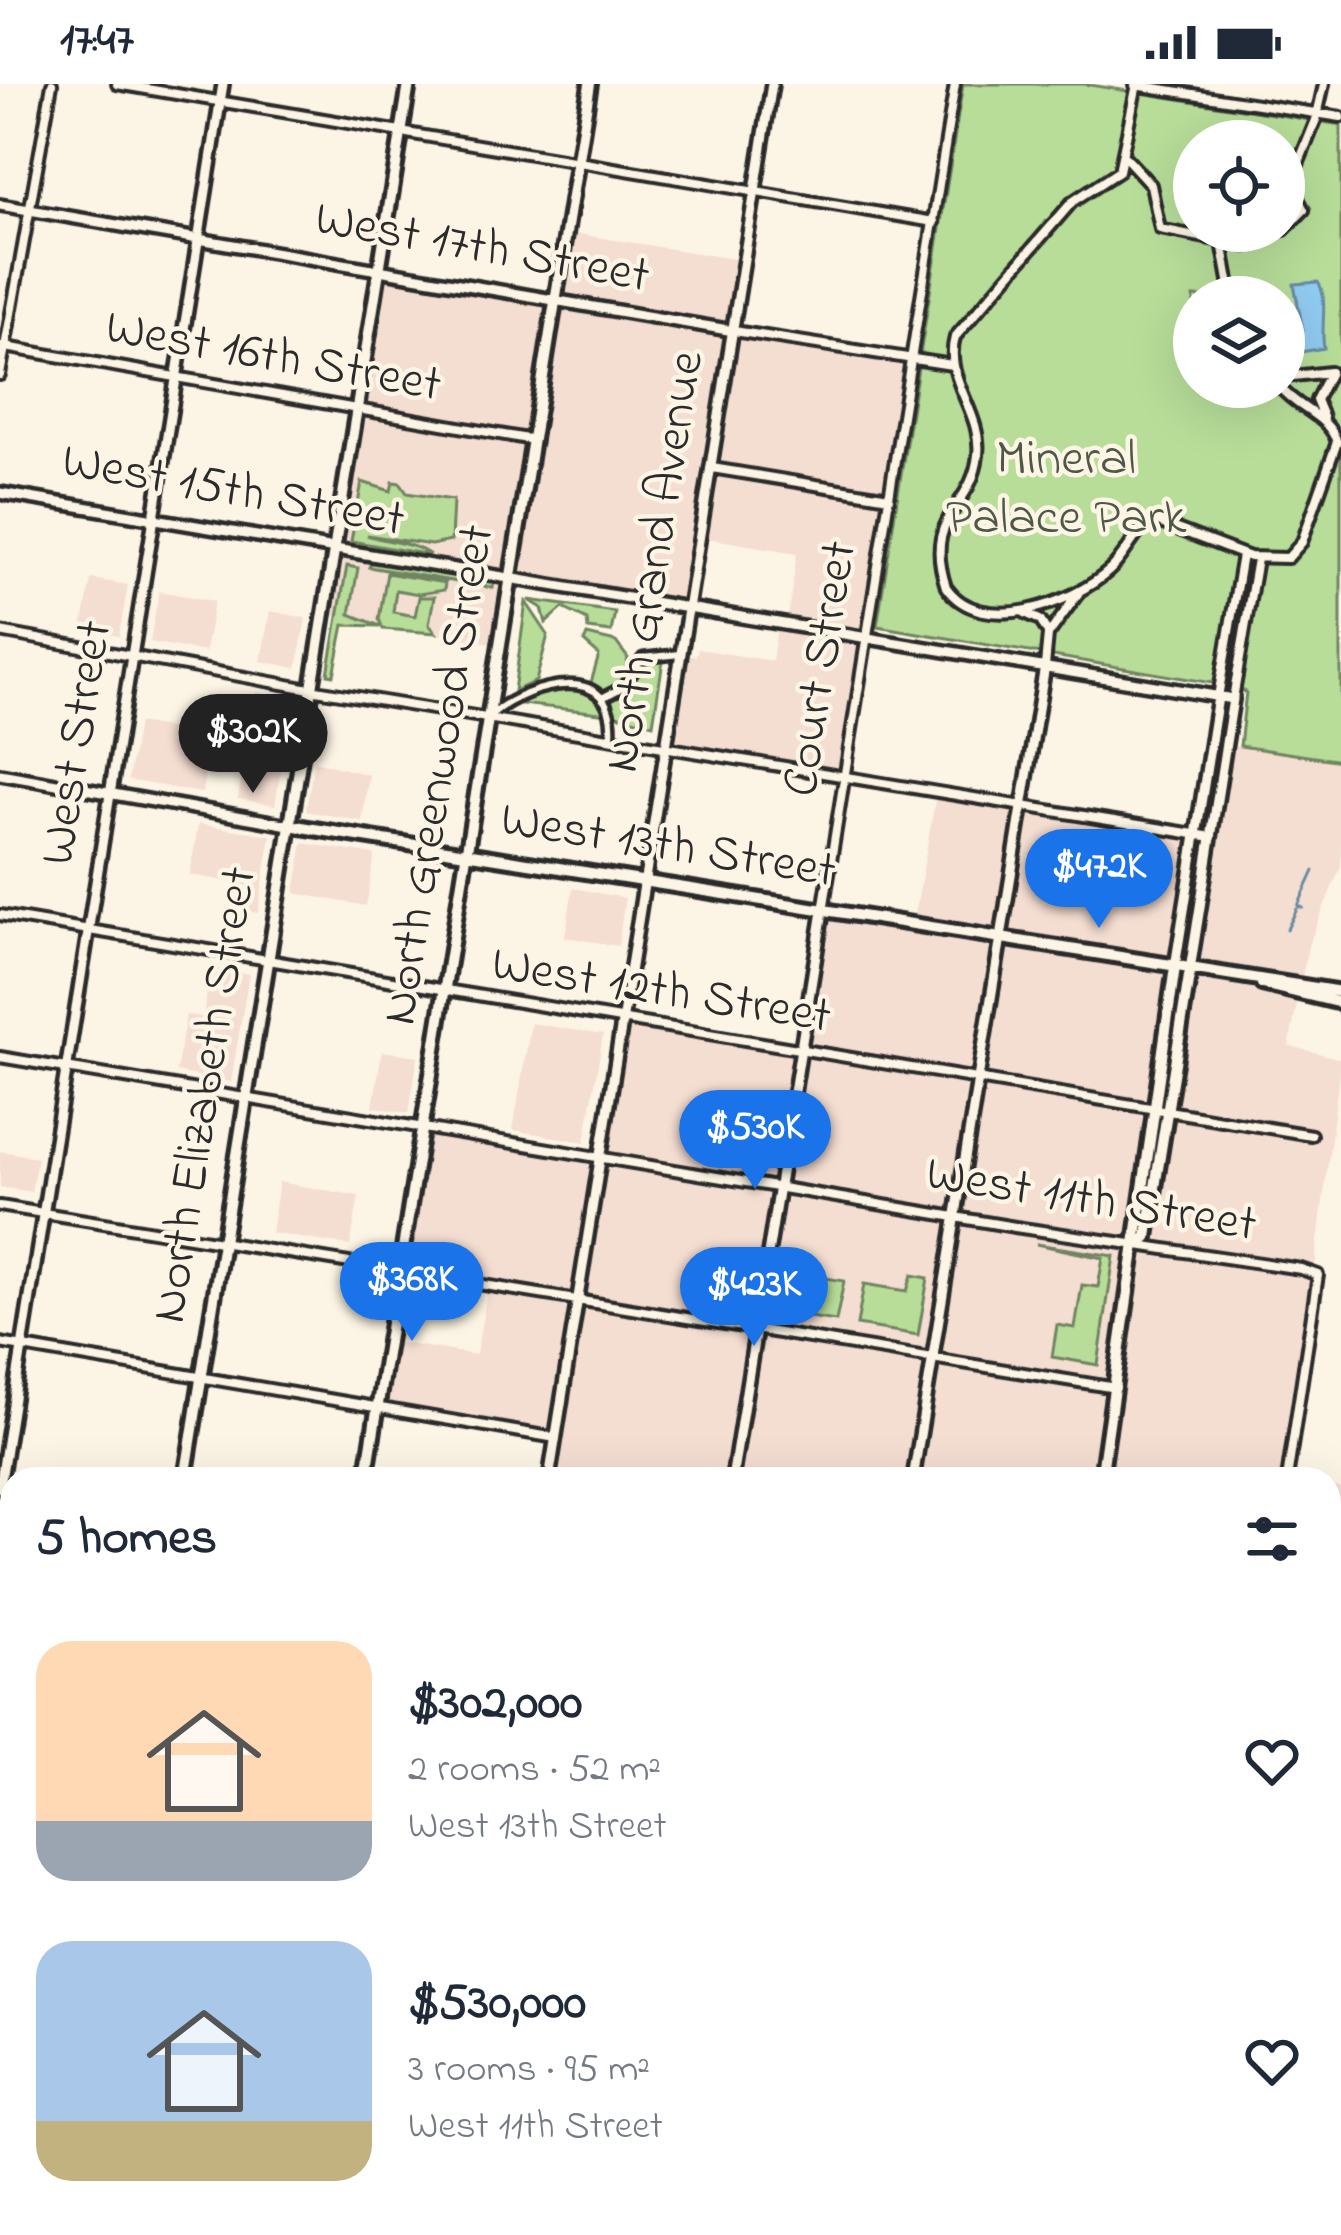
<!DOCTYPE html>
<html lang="en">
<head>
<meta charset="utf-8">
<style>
	:root { --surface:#fff; --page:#f2f2f3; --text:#1f2937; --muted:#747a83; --accent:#1a73e8 }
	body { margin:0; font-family:"Indie Flower",sans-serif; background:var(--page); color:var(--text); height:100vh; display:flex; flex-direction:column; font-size:45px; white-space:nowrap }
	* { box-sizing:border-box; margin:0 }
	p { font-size:39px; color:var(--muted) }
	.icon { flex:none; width:66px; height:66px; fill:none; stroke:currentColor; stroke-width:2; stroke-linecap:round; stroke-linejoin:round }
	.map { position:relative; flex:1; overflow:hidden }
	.panel { position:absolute; left:0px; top:1383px; width:1341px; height:768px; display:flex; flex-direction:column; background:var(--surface); border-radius:36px 36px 0 0; box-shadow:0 12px 48px #0002 }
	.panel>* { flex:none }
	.tools { position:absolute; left:1173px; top:36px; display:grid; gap:24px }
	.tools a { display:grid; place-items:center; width:132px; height:132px; border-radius:50%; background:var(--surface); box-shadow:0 12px 48px #0002; font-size:60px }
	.price { position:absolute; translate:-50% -102px; padding:0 27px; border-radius:42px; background:var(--accent); color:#fff; font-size:39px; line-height:78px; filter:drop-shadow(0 3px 6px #0008) }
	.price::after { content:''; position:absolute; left:50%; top:72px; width:36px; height:27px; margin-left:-18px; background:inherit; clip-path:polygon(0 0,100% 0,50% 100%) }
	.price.active { background:#222; color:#fff }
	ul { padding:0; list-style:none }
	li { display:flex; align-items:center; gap:36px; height:300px; padding:0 36px }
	li span { display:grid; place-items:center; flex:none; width:336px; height:240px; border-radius:36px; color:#555 }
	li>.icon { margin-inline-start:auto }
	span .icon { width:144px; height:144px; fill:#fffc; stroke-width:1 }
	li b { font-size:51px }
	h2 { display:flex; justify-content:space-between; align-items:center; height:144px; padding:0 36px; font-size:51px }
	.status { display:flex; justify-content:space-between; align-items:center; height:84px; padding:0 60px; background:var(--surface); direction:ltr }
	.status svg { height:33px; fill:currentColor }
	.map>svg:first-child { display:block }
	.built { fill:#f4ddd1 }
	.green { fill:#b7dd99; stroke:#718462; stroke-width:3; fill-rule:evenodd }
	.water { fill:#91cbf1; stroke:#688ba2; stroke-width:3 }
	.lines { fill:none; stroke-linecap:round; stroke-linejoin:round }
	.stream { stroke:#688ba2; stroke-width:3 }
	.pedestrian-casing { stroke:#2b2b2b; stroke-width:15 }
	.minor-casing { stroke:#2b2b2b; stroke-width:16 }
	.tertiary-casing { stroke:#2b2b2b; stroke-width:18 }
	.secondary-casing { stroke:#2b2b2b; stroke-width:20 }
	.primary-casing { stroke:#2b2b2b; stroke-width:20 }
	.motorway-casing { stroke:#2b2b2b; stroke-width:22 }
	.pedestrian { stroke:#fcf5e5; stroke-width:6 }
	.minor { stroke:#fcf5e5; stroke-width:8 }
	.tertiary { stroke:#fcf5e5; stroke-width:9 }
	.secondary { stroke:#fcf5e5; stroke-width:10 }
	.primary { stroke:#fcf5e5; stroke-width:10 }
	.motorway { stroke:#fcf5e5; stroke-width:14 }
	.labels { text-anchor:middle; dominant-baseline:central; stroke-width:9; stroke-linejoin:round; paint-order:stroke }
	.street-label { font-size:51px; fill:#2b2b2b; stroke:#fcf5e5 }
	.park-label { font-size:51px; fill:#4e5846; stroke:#fcf5e5 }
</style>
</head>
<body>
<div class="status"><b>17:47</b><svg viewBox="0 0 49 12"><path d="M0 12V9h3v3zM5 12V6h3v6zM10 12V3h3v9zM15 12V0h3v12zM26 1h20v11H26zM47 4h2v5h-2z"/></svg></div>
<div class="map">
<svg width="1341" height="2151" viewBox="0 0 1341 2151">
	<rect width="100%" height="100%" fill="#fcf5e5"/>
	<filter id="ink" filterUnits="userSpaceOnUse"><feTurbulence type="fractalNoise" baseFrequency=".00833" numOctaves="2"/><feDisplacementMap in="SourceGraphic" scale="24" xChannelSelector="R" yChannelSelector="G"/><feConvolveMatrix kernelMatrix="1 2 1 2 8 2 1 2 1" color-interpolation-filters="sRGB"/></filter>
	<g filter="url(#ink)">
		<path class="built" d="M566,148L746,177L734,247L911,276L846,690L666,661L681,570L696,572L698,565L772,577L778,537L787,538L797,469L701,453L689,522L512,495L501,561L322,530L377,187L555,219Z
			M91,495L128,501L119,552L82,545Z
			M159,507L214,517L205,568L150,558Z
			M270,527L306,534L297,584L261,577Z
			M256,608L293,615L275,721L238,715Z
			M138,639L211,652L202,709L128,696Z
			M1219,660L1341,677V782L1308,862L1289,962L1341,975L1288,1395H549L555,1355L378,1325L389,1257L476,1271L488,1202L400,1186L422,1047L599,1075L622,938L800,967L823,827L913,842L937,706L1203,748Z
			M314,677L369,691L362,737L306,727Z
			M198,740L271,751L258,829L240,826L243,800L190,791Z
			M303,759L375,771L366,822L295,809Z
			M573,804L625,814L618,862L565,853Z
			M211,884L249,890L231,998L176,988L186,931L203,933Z
			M531,939L603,951L585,1058L513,1046Z
			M382,967L418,972L409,1029L373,1023Z
			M0,1067L37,1073L31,1108L0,1103Z
			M279,1098L359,1112L350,1162L271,1149Z
			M1329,1402L1341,1404V1482L1329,1480Z
			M0,1550L12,1552V1975L0,1973Z
			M1329,1619L1341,1621V1838L1329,1856Z
			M0,1991L12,1993V2102L0,2100Z
			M1329,2105L1341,2106L1337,2151H1294L1296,2139H1329Z
			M0,2119L12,2121V2139H65L62,2151H0Z
			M298,2139H412L410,2151H311Z
			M445,2139H558L556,2151H443Z
			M628,2139H777L775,2151H626Z
			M811,2139H934L961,2143L960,2151H809Z
			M1036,2139H1168L1166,2151H1113Z"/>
		<path class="green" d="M963,0H1084L1341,41V677L1240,662L1246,608L1230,602L877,542ZM1194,57H1284V147H1194ZM1194,213H1284V303H1194Z
			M362,398L391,407L393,398L400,399L407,409L453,416L451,457L431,461L367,451C386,458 413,458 430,471L351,457Z
			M372,477L494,498L493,504L369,483Z
			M347,482L358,484L350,530L380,542L344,541L334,591L328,590Z
			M387,489L445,499L444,506L419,510L396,506L393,528L415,532L419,513H434L429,540L436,549L383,545L379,535Z
			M529,516L615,528L611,548L588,545L587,536L563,524L546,539L542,524Z
			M526,518L548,551L536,597L514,607Z
			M587,551L616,558L628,574L622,599L608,609L590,602L599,571L584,558Z
			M659,573L663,577L653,640L616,631L608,616L625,609L645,577Z
			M576,604L592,610L609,630L520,620L519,615Z
			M1036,1160L1114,1172L1098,1281L1052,1273L1057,1241L1075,1244L1082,1201L1098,1203L1103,1174Z
			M786,1171L801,1174L800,1190L844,1197L836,1237L776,1228Z
			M912,1191L928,1194L918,1251L857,1241L864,1200L907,1207Z
			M4,1857L12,1858V1907H5L12,1910V1943L3,1941Z"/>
		<path class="water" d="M1318,198C1329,214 1320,243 1324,264L1295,269L1287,255L1303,246L1294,200Z"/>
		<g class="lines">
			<path class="stream" d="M1303,824L1298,822L1314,787
				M1287,845L1297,825"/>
			<g class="pedestrian-casing">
				<path id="pedestrian" d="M602,614L623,603L643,574L680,570
					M492,630C529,599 617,576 611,652"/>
			</g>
			<g class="minor-casing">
				<path id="minor" d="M117,0L934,138
					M1137,0L1119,87L1072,118L955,253C943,296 983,328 978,371C972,427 922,430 946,503C981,554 1074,519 1110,486C1126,472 1135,446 1153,436L1250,473L1288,474L1302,458L1337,358C1328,331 1297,325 1280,303
					M1135,1L1341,33
					M1126,74L1151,101L1160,145L1246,162L1264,147
					M1284,115L1316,36L1324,0
					M1284,146L1304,126L1292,102
					M1222,158L1232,213
					M734,247L952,281
					M0,262L533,356
					M0,291L52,0
					M1284,293L1330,288L1316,316L1323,333
					M712,384L889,413
					M1025,529L1040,536L1048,549
					M0,548L310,605L1212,753
					M1045,582L1048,551L1078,510
					M1218,613L1242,471
					M1233,615L1257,475
					M823,827L955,0
					M0,831L1311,1051
					M0,973L1015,1143L1301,1185L1318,1191L1287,1395
					M0,1122L1116,1304
					M0,1259L556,1354
					M1329,1480L1341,1482
					M0,1550L12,1552
					M0,2119L12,2121
					M128,2139L208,2151
					M1166,2151L1168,2139"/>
			</g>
			<g class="tertiary-casing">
				<path id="tertiary" d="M0,121L734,247
					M0,409L1233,615L1190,886
					M0,690L289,741
					M1175,883L1218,613
					M549,1395L772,0
					M732,1395L823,827
					M913,1395L1045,582
					M0,1402L223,0
					M0,1404L12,1406
					M1329,1619L1341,1621
					M0,1690L12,1691
					M1329,2045L1341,2047
					M246,2151L248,2139
					M428,2151L429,2139
					M610,2151L612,2139
					M795,2151L798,2139"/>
			</g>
			<g class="secondary-casing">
				<path id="secondary" d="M289,741L1341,908
					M1262,900L1341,919
					M1137,1161L1147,1153L1190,886
					M185,1395L409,0
					M366,1395L590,0
					M1101,1395L1175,883
					M62,2151L65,2139
					M979,2151L981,2139"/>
			</g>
			<g class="primary-casing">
				<path id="primary" d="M0,1965L12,1967
					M0,1981L12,1982
					M1036,2139L1113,2151"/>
			</g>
			<g class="motorway-casing">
				<path id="motorway" d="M1329,1889L1341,1882
					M1329,1924L1341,1904
					M1329,1966L1341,1947
					M1203,2151L1207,2139
					M1232,2151L1237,2139"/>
			</g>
			<use href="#pedestrian" class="pedestrian"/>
			<use href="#minor" class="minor"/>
			<use href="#tertiary" class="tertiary"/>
			<use href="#secondary" class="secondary"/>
			<use href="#primary" class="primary"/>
			<use href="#motorway" class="motorway"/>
		</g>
	</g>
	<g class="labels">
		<g class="street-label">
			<text transform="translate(482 165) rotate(10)">West 17th Street</text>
			<text transform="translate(273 274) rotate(10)">West 16th Street</text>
			<text transform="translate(233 408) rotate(10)">West 15th Street</text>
			<text transform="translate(656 478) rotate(-81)">North Grand Avenue</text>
			<text transform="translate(822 585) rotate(-81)">Court Street</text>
			<text transform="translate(78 659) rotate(-81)">West Street</text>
			<text transform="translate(440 691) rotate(-81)">North Greenwood Street</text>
			<text transform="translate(668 763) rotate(9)">West 13th Street</text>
			<text transform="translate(661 908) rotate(9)">West 12th Street</text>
			<text transform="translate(206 1011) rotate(-81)">North Elizabeth Street</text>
			<text transform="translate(1091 1117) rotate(9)">West 11th Street</text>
		</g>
		<g class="park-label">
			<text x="1066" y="376">Mineral<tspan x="1066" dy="59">Palace Park</tspan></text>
		</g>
	</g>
</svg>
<div class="tools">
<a><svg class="icon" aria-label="locate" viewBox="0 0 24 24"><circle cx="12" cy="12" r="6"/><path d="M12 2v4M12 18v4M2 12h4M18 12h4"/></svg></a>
<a><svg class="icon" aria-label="layers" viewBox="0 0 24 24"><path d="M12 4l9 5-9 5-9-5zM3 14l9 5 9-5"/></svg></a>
</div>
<b class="price active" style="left:253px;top:712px">$302K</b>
<b class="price" style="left:1099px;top:847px">$472K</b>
<b class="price" style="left:755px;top:1108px">$530K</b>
<b class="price" style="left:412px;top:1260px">$368K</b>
<b class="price" style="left:754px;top:1265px">$423K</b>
<section class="panel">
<h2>5 homes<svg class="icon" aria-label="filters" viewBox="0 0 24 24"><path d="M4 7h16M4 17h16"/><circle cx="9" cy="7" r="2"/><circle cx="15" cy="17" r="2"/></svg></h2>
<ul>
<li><span style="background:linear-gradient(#ffd9b3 75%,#9aa5b1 0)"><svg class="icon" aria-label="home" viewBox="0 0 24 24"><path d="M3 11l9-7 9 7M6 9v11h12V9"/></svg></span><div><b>$302,000</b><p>2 rooms · 52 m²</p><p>West 13th Street</p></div><svg class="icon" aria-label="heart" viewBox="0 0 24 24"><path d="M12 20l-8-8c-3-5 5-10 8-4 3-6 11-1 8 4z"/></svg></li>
<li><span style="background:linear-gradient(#a9c7e8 75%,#c2b280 0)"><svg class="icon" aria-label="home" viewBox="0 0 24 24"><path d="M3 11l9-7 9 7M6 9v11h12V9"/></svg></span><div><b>$530,000</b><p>3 rooms · 95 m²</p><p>West 11th Street</p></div><svg class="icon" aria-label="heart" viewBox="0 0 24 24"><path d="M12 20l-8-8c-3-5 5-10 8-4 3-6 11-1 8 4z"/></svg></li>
</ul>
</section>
</div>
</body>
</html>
